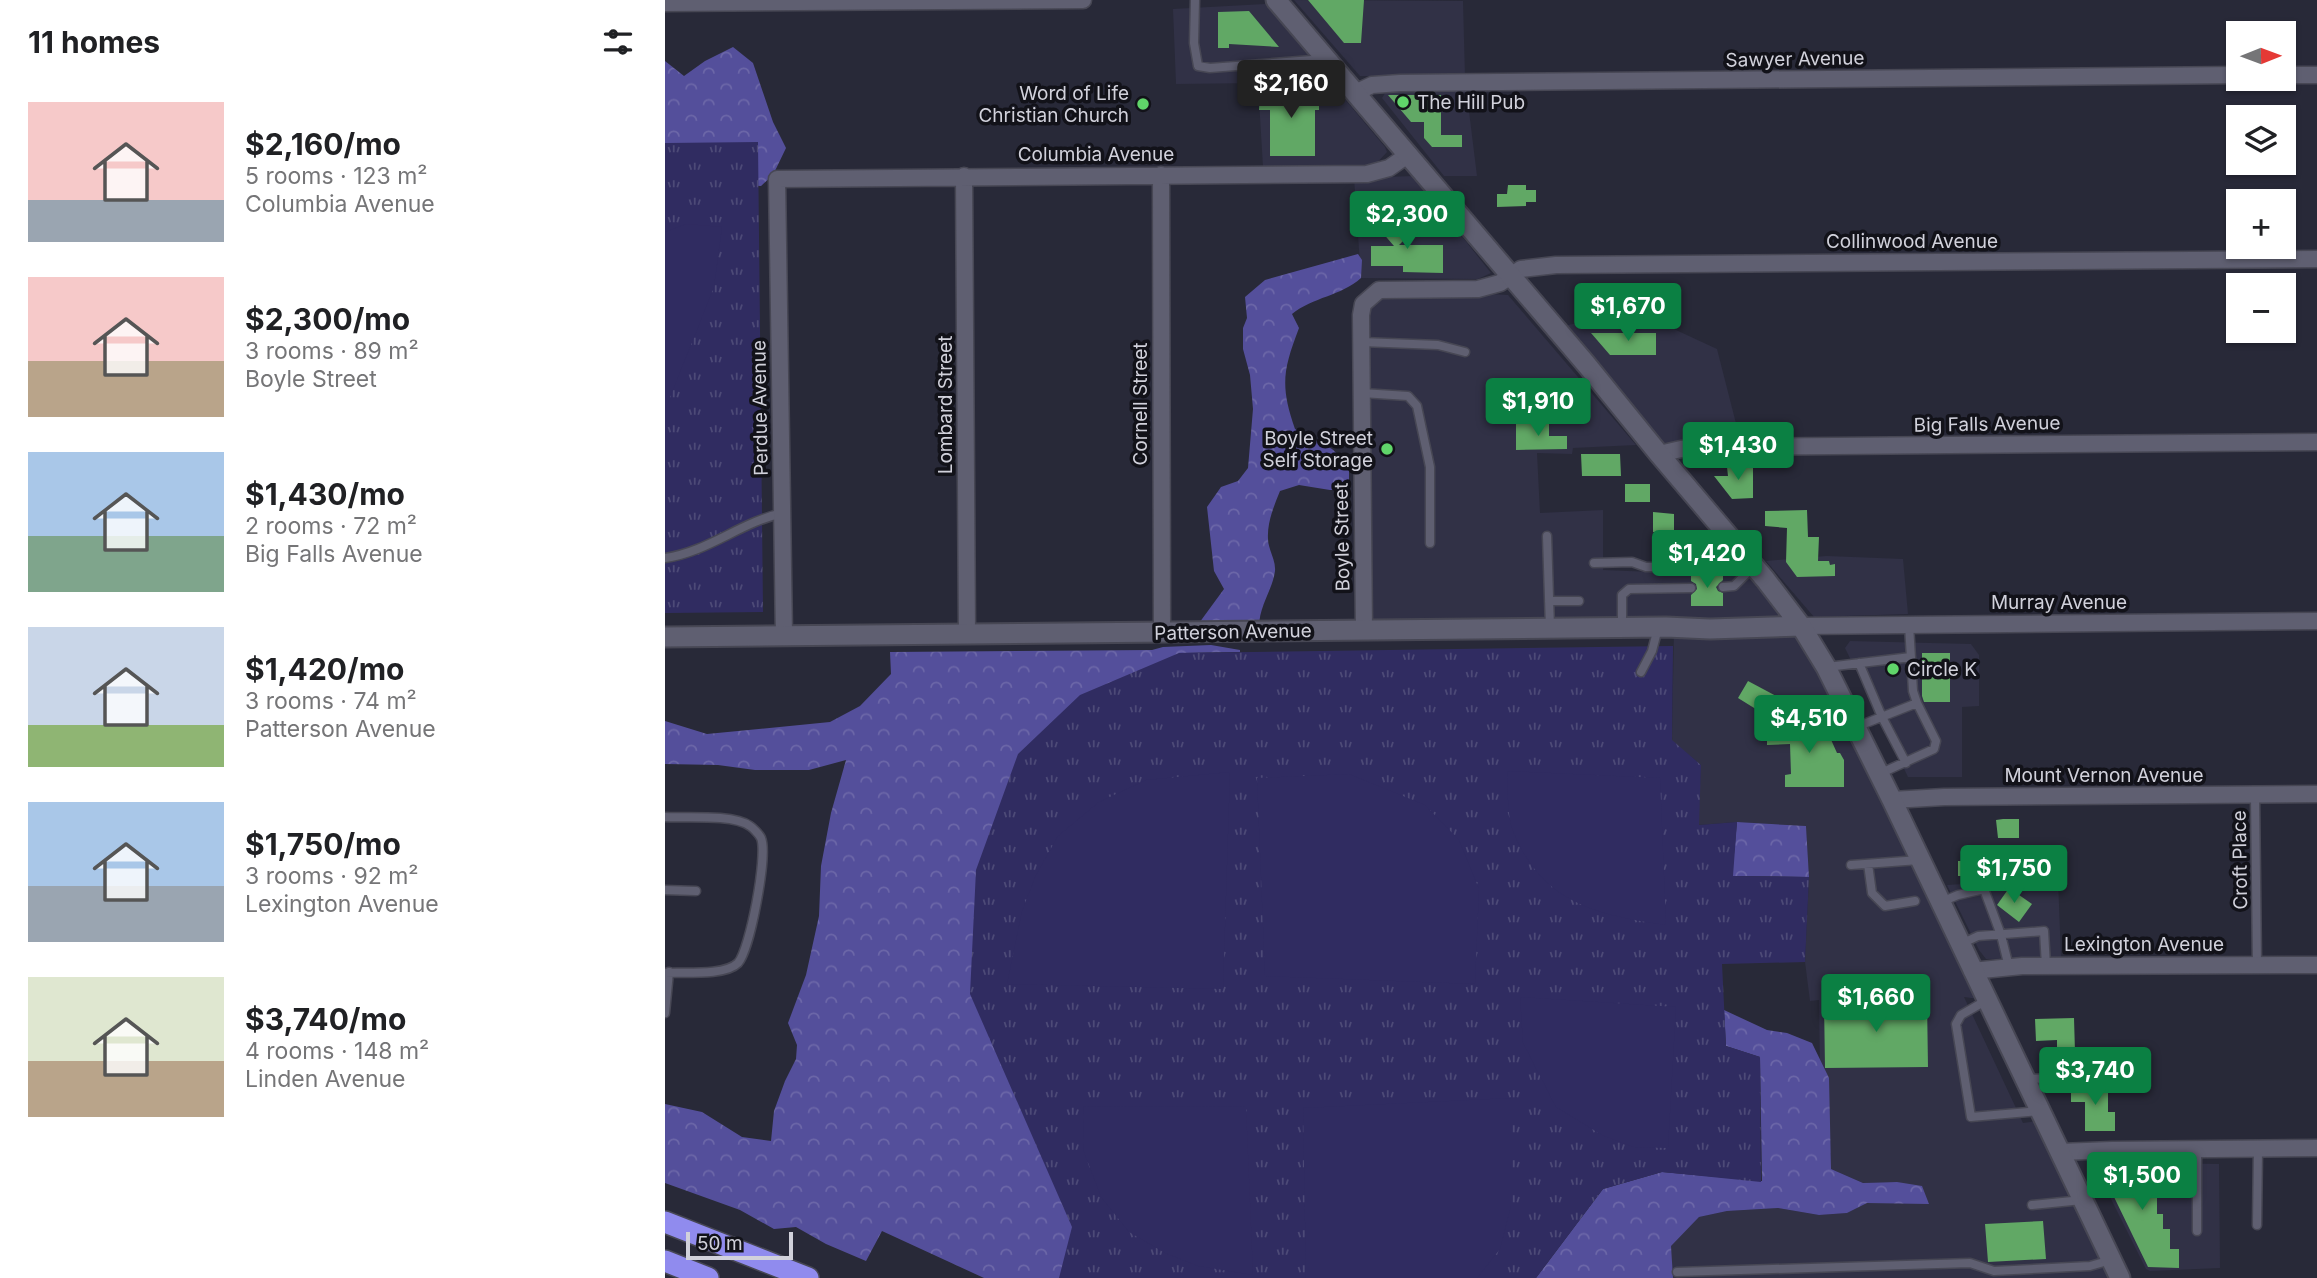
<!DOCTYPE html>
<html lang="en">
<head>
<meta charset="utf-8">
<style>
	:root { --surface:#fff; --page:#f6f6f6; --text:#202124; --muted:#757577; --accent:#0b8043 }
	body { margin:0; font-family:Inter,sans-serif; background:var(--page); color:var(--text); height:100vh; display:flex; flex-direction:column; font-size:26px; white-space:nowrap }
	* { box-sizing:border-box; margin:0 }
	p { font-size:23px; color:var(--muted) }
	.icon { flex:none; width:38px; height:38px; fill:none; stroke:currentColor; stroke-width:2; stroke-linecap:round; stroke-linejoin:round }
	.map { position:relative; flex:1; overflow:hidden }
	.side { display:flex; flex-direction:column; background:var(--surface); width:665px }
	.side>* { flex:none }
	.needle { width:46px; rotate:89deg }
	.fabs { position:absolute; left:1561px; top:21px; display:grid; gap:14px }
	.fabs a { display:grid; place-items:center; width:70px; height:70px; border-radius:0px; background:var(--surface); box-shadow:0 2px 5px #0004; font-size:35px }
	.scale { position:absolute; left:21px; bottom:18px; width:107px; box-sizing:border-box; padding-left:7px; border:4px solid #d1d1db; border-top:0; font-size:19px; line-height:24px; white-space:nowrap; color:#d1d1db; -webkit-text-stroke:5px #121219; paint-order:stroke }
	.price { position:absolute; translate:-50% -60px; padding:0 16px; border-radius:7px; background:var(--accent); color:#fff; font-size:23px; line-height:46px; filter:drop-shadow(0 2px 4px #0008) }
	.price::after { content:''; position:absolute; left:50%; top:42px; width:21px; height:16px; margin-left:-10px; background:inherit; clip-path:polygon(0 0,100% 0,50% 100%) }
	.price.active { background:#222; color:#fff }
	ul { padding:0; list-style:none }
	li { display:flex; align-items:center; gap:21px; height:175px; padding:0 28px }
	li span { display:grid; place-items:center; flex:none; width:196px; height:140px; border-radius:0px; color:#555 }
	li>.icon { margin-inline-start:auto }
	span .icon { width:84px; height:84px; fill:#fffc; stroke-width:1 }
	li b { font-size:30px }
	h2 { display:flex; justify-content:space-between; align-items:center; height:84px; padding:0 28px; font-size:30px }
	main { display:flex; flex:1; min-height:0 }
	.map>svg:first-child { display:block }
	.built { fill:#313146 }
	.forest { fill:url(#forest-crowns) }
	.park { fill:url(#park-tufts) }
	.pitch { fill:#302c61 }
	.building { fill:#61a865 }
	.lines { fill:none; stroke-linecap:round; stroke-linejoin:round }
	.service-casing { stroke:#474754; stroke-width:11 }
	.minor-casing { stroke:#474754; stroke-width:19 }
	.tertiary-casing { stroke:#474754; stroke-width:23 }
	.motorway-casing { stroke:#474754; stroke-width:24 }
	.service { stroke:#5f5f71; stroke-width:8 }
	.minor { stroke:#5f5f71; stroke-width:16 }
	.tertiary { stroke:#5f5f71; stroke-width:19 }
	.motorway { stroke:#908bee; stroke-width:21 }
	.poi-dot { fill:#60d56a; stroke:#121219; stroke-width:2.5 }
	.labels { text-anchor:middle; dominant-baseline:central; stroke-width:7; stroke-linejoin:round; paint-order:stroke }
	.street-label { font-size:19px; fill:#d1d1db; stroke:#121219 }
	.poi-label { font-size:19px; fill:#d1d1db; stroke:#121219; text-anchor:end }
</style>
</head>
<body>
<main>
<section class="side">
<h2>11 homes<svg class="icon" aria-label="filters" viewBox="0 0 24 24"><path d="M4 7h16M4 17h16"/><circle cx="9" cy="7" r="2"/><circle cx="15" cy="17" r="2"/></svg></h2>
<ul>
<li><span style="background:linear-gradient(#f6c9c9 70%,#9aa5b1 0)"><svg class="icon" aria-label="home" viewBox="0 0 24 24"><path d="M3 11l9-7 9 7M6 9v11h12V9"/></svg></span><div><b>$2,160/mo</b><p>5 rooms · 123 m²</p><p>Columbia Avenue</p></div></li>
<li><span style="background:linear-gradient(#f6c9c9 60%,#b9a48a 0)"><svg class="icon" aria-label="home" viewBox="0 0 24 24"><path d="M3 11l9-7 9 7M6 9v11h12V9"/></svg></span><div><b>$2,300/mo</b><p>3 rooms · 89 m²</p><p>Boyle Street</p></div></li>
<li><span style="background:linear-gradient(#a9c7e8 60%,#7fa58c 0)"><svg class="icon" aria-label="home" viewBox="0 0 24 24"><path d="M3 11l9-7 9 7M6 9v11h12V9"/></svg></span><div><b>$1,430/mo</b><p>2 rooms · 72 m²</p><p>Big Falls Avenue</p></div></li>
<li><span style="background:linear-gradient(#c9d6e8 70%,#8fb573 0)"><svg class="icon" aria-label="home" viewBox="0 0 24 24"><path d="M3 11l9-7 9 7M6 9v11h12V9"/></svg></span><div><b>$1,420/mo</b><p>3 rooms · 74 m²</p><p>Patterson Avenue</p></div></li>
<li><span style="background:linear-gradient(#a9c7e8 60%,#9aa5b1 0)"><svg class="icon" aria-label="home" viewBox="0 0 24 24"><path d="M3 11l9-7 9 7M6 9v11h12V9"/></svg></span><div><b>$1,750/mo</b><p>3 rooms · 92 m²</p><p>Lexington Avenue</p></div></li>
<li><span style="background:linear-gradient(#dfe7d0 60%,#b9a48a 0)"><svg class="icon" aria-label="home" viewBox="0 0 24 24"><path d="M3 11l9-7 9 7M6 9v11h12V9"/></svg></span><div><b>$3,740/mo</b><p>4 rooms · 148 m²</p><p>Linden Avenue</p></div></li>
</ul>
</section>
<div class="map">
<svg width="1652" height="1278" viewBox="0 0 1652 1278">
	<defs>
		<pattern id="forest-crowns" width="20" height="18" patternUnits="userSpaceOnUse" patternTransform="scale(1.75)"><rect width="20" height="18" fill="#544f9b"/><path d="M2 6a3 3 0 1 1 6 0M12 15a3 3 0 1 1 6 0" fill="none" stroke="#6c67a8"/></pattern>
		<pattern id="park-tufts" width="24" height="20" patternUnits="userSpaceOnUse" patternTransform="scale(1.75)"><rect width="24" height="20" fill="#302c61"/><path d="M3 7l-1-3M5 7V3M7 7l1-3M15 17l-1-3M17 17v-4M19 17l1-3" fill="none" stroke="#4d4a77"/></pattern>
	</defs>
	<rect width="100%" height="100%" fill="#282938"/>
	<path class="built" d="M629,0L798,1L800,77L695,76Z
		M600,4L720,147L722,152L708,167H598L593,83L511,84L508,9Z
		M724,87H801L812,176H779L717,98Z
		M749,176L826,273L813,279L696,278L689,178Z
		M806,293L843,295L971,445L908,448L907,454L872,453L875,513L938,510V570L1014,573L1071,552L1131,623L703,626L706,444L704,303L717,297Z
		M986,307L998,324L1052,349L1076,443L996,450L894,327Z
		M1162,556L1238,559L1243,614L1149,617L1101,561Z
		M1136,626L1322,1000L1299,997L1358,1123L1372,1121L1447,1278H1008L1005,1246L1034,1217L1062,1211L1113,1208L1154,1215L1182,1213L1202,1203H1264L1232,1182L1198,1183L1166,1169V1153H1159L1156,1147L1154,1000L1145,1001L1140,962L1144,877L1141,826L1072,822L1033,825L1036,765L1007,741L1009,628Z
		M1185,641L1306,644L1314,655V706L1297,707V777H1243L1180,648Z
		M1393,878L1396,958L1321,959L1314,950L1282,885Z
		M1440,1162L1554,1164L1555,1268L1485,1271L1481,1269L1433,1173L1435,1165Z"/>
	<path class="forest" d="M68,47L88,63L108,122L121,148L108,175L96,186L72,185L0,200V61L19,76L40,61Z
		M693,254L697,260L696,278C676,296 648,297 627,314L634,328C618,370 615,386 630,429L667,449L684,465V490H665L634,485L615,491C609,506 602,522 603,539C603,549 611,560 610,571C607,592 594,605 594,628L529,630L559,589L549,571L542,507L556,487L573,481L583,468L588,409L585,375L578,349V328L582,318L580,297L600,280Z
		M546,645L575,650V652L514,653L407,1227L427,1278H319L217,1231L201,1261L161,1244L131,1227L109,1229L75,1210L0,1183V1104L37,1112L77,1137L106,1141L109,1111L120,1081L131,1059L132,1045L123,1023L141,975L154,916L156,866L166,813L181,760L144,770H90L53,765L0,764V721L42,734L165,722L195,706L226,674L225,652L487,650L498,647Z
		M1072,822L1141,826L1144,877L1067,876Z
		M1059,1010L1102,1030L1122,1033L1147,1043L1164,1078L1166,1169L1198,1183L1232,1182L1257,1186L1264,1204L1202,1203L1182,1213L1154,1215L1113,1208L1062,1211L1034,1217L1006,1246L1008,1278H871L938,1189L997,1172L1097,1181L1095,1057L1061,1046Z"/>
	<path class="park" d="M93,142L98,612L0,613V143Z
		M1008,646L1007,740L1036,765L1034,825L1072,822L1068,876L1144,877L1140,962L1057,964L1061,1046L1095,1057L1096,1182L997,1172L938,1189L871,1278H394L407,1227L305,994L311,870L353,754L415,695L514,653Z"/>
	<path class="pitch" d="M21,224L57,227L49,287L0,410V232Z
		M842,771L995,778L1001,925C931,915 877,903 848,831C842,816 843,788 842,771Z
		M565,772L558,989L342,984L357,911L371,875L393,836L434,802L481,780Z
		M684,774L760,805L794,840L814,889L810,984L600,976L592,778Z
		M855,997L1011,1007L1003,1148L969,1147L937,1135L891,1107L858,1043Z
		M846,1098V1206L835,1249L812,1278H641L638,1108Z
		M418,1106L581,1107L588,1275L533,1266L500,1253L464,1232L436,1197L419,1152Z"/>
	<path class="building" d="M643,0H699L696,43H679Z
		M584,11L614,47L564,44V48H553V12Z
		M654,88V110H650V156H605V110H594L595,90Z
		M723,95H776V135H797V147H767L759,138V122H746Z
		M843,185H861V190H871V202H861V206L832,207V194H842Z
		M736,214L749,230L734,245H778V273L738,272V266H706V246H729L716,231Z
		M936,288H955V305L936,306Z
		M926,333H991V355H945Z
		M851,422L884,424V436H902V449L851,450Z
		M916,454H955L956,476H917Z
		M1062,467H1088V498L1067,499L1049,476H1063Z
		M960,484H985V502H960Z
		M1142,510L1143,537H1154L1153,561H1164L1165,565L1170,564V576L1132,577L1121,562L1122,528L1100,526V511Z
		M988,512L1009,514V540L1033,541V560H997L998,532H988Z
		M1058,572V580L1051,587L1053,591L1058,593V606H1026V595L1032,589L1031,584L1026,581V574Z
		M1257,653H1285V702H1259L1257,696Z
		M1083,681L1113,697L1102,716L1073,698Z
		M1159,724L1172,753H1175L1179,760V787H1120V775L1126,774L1125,744L1102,745V725Z
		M1338,819H1354V838H1333L1331,820Z
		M1293,861H1322V876H1293Z
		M1344,888L1367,904L1354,922L1332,905Z
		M1262,1000L1263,1067L1160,1068L1159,1001Z
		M1409,1018L1410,1052H1431V1071L1392,1072V1040L1371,1041L1370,1019Z
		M1443,1084V1112H1450V1131H1420V1102H1406V1085Z
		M1433,1164H1485L1486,1190H1492V1214H1498V1229H1505V1249H1514V1268L1483,1267Z
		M1378,1221L1381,1259L1323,1262L1320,1224Z"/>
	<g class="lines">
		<g class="service-casing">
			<path id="service" d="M530,0L529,43L533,66L545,68L660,59
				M697,342L773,345L800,352
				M697,393L743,396L752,406L765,467V543
				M882,536L885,628
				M0,558C43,552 76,522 118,513
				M929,563L967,562L981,567H1042L1056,565L1080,555
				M1058,587L1069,586L1089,566
				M884,601H914
				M957,628V595L964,589L1026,588
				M1194,663L1217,717L1241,763
				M1162,667L1246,657
				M976,672L987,651L993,628
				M1191,727L1252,703
				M1214,774L1269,749L1271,741L1252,703L1248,691L1244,625
				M1590,796L1592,965
				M0,817C21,818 68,814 85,826C88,828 94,834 96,838C103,855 85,950 73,963C60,976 19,972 0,973
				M1203,864L1207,893L1220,906L1250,901
				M1186,865L1254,860
				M0,890L31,891
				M1276,902L1293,895L1319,889L1336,935L1344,967
				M1296,944L1313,936L1379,931L1381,966
				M1322,1000L1296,1015L1291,1024L1306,1117L1375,1111
				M0,1013L4,972
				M1360,1079L1462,1077
				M1367,1205L1417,1200
				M1592,1225L1593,1149
				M1532,1231V1149
				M1012,1272L1305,1263L1329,1271L1425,1266L1446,1260"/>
		</g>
		<g class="minor-casing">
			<path id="minor" d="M0,3L418,0
				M1619,75H1652
				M690,93L707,85L735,83L1573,75
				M496,175L497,633
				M299,176L302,634
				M994,454L1016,449L1044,447L1652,442
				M1136,626L1652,621
				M699,630L696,315L698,304L714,290L813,289L835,283L856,269L891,265L1652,259
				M119,636L112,179L702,174L724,168L744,154
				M1227,800L1279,797L1652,794
				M1307,971L1357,966L1652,965
				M1395,1152L1447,1150L1652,1148"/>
		</g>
		<g class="tertiary-casing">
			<path id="tertiary" d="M611,0L921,364L994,454L1100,579L1136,626L1161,667L1227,800L1455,1278
				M0,637L1001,627L1045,629L1136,626"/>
		</g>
		<g class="motorway-casing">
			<path id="motorway" d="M0,1222L143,1278
				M0,1261L43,1278"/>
		</g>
		<use href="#service" class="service"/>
		<use href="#minor" class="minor"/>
		<use href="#tertiary" class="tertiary"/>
		<use href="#motorway" class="motorway"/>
	</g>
	<g class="poi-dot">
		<circle cx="738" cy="102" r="7"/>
		<circle cx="478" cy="104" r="7"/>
		<circle cx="722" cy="449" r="7"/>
		<circle cx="1228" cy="669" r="7"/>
	</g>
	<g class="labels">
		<g class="street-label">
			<text transform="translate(1130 59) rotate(-1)">Sawyer Avenue</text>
			<text x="431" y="154">Columbia Avenue</text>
			<text x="1247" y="241">Collinwood Avenue</text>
			<text transform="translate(475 404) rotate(-90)">Cornell Street</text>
			<text transform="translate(280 405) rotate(-90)">Lombard Street</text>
			<text transform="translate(95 408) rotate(-91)">Perdue Avenue</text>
			<text transform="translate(1322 424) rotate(-1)">Big Falls Avenue</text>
			<text transform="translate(677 537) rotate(-91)">Boyle Street</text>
			<text x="1394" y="602">Murray Avenue</text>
			<text transform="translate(568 632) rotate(-1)">Patterson Avenue</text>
			<text x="1439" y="775">Mount Vernon Avenue</text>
			<text transform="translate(1575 860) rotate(-91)">Croft Place</text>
			<text x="1479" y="944">Lexington Avenue</text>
		</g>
		<g class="poi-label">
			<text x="464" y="93">Word of Life<tspan x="464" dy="22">Christian Church</tspan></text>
			<text x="752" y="102" text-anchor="start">The Hill Pub</text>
			<text x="708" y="438">Boyle Street<tspan x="708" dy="22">Self Storage</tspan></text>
			<text x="1242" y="669" text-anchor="start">Circle K</text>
		</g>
	</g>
</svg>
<div class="fabs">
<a><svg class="needle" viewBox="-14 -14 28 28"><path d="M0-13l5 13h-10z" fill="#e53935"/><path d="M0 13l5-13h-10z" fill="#757577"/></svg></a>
<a><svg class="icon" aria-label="layers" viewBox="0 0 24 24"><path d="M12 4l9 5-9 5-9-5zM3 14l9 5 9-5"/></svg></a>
<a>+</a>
<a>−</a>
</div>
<div class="scale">50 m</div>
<b class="price active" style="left:626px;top:120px">$2,160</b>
<b class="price" style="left:742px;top:251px">$2,300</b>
<b class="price" style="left:963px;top:343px">$1,670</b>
<b class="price" style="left:873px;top:438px">$1,910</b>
<b class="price" style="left:1073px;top:482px">$1,430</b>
<b class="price" style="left:1042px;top:590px">$1,420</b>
<b class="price" style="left:1144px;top:755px">$4,510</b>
<b class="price" style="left:1349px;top:905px">$1,750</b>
<b class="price" style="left:1211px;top:1034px">$1,660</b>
<b class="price" style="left:1430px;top:1107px">$3,740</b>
<b class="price" style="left:1477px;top:1212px">$1,500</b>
</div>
</main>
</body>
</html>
